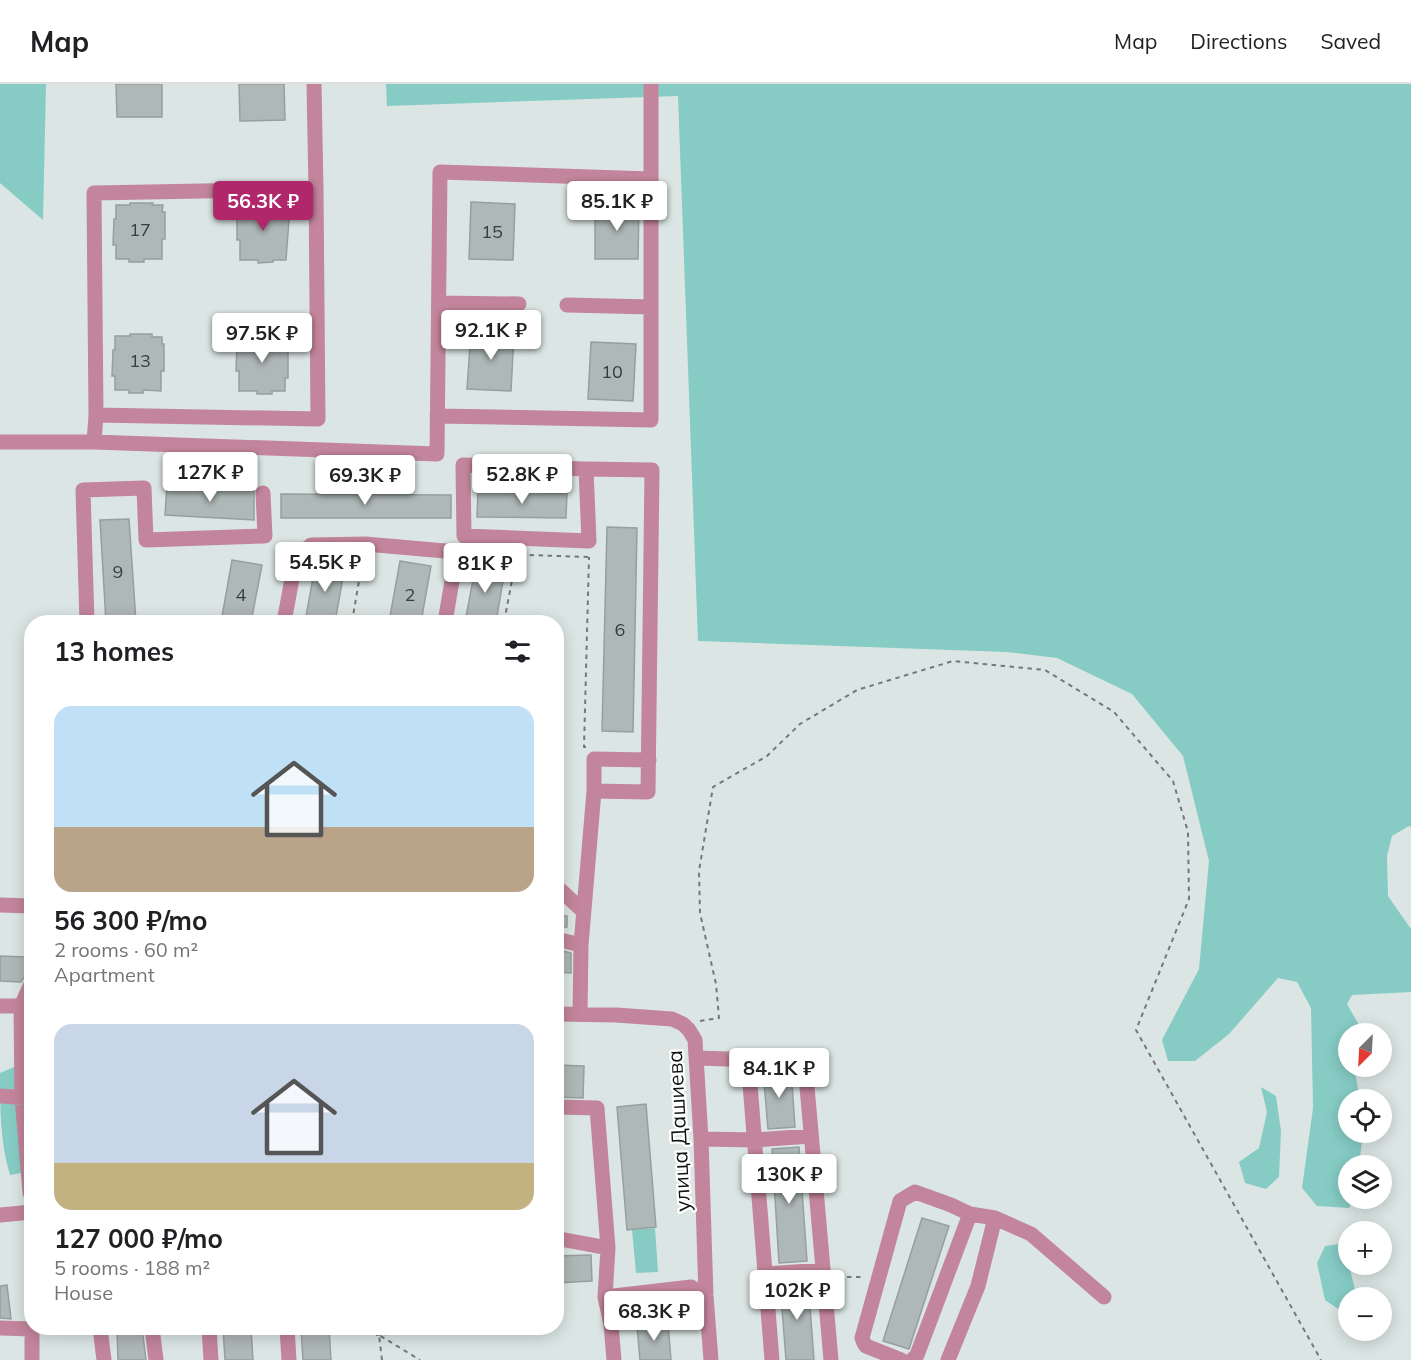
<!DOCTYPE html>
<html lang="en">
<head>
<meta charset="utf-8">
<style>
	:root { --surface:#fff; --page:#f2f2f2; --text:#202124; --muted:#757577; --line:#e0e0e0; --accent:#b0286b }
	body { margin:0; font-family:Mulish,sans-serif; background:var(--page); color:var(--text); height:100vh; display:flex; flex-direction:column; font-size:22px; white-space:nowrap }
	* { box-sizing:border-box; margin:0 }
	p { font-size:20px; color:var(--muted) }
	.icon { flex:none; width:33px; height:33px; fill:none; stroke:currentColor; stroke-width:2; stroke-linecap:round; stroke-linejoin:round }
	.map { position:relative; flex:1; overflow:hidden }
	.drawer { position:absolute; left:24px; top:531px; width:540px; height:720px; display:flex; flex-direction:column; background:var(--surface); border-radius:24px; box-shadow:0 3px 15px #0003 }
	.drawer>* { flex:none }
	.needle { width:39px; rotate:204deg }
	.buttons { position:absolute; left:1338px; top:939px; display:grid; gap:12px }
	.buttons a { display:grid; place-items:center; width:54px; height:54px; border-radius:50%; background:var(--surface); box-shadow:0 3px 15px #0003; font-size:30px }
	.price { position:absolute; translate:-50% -51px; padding:0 14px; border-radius:6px; background:#fff; color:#222; font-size:20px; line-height:39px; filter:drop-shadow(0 2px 3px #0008) }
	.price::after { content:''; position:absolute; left:50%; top:36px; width:18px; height:14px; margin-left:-9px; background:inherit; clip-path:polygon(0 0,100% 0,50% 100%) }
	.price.current { background:var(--accent); color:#fff }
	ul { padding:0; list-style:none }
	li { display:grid; align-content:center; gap:12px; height:318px; padding:0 30px }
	li span { display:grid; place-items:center; height:186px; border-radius:18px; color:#555 }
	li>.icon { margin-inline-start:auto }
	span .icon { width:108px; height:108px; fill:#fffc; stroke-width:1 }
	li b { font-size:26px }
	h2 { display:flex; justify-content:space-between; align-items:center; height:72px; padding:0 30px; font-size:26px }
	header { display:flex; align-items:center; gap:36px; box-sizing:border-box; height:84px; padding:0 30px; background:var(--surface); border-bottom:2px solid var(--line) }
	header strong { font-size:28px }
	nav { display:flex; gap:33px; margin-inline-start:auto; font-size:21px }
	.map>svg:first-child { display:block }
	.green { fill:#86ccc5 }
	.building { fill:#aeb8b7; stroke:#969f9e; stroke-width:1.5 }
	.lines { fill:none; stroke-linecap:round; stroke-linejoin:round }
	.path { stroke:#727978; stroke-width:2; stroke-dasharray:4.5 4.5; stroke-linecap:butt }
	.minor { stroke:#c3859c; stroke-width:15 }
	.labels { text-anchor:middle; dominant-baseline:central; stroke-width:4.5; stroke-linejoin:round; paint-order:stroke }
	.number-label { font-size:18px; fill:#383d3d }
	.street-label { font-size:21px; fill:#111414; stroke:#fff }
</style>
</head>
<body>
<header>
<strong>Map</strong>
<nav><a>Map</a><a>Directions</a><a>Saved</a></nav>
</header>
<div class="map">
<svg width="1411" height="1276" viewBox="0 0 1411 1276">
	<rect width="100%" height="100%" fill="#dbe6e4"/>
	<path class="green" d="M0,0H46L43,136L0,99Z
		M386,0H1411V743L1409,742L1392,752L1387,772L1388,812L1411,845V908L1352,911L1347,920L1359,941L1358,949L1348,950V982L1354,983L1360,1015L1348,1016V1048L1363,1049L1359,1081L1348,1082V1114L1354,1115L1349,1124L1317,1122L1302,1104L1313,1024L1311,924L1297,898L1278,894L1229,950L1195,977H1168L1162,956L1199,885L1209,777L1183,672L1132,610L1057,574L1007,568L698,557L678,12L387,22Z
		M14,983L31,990L30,1007L32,1084L31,1087L10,1091C0,1058 0,1023 0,989Z
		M1261,1003L1276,1012L1281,1047L1279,1093L1266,1105L1245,1099L1239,1078L1259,1064L1267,1028Z
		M655,1144L658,1188L636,1189L632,1146Z
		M1339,1160L1348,1178L1357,1213L1348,1214L1347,1231L1325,1216L1317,1179L1325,1162Z"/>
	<path class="building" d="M116,0H162V33H117Z
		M239,0H284L285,36L240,37Z
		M471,118L515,120L513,176L469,175Z
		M130,119H153L152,121H163L162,128H165V155H162V175H144V178H129V175H116V161H113L114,135H116V121H130Z
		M252,119L277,120V122H287V136H289L286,176H273V178L258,179V176H240V156H237V129H240V122H252Z
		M595,121H639L638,175H595Z
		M471,247L514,250L511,307L467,305Z
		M130,250H152V253H162V260H164V287H161V307L143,306V309H129V306H115V292H112L113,266H115V252H130Z
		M251,251H276V253L285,254V267H288V294H285V307H272V310H257V307H239V287H236L237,260H239V253H251Z
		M591,258L636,260L633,317L588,315Z
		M167,401L254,406V436L165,431Z
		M478,408L567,409L566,434L477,433Z
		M281,410L451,411V434H281Z
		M129,435L136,538H106L100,436Z
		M607,443L637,444L633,648L602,647Z
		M232,476L262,481L251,538H221Z
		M316,477L345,482L335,538H305Z
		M400,477L431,482L421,538H389Z
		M476,480L505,485L496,538H465Z
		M556,831L567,832V843H556Z
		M556,865L571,869V889L556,888Z
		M0,872L26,873L25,892L21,898L0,897Z
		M556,981L584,982L583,1014L556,1013Z
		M791,985L795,1043L768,1045L763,986Z
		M646,1020L656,1143L627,1146L617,1023Z
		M799,1063L807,1177L779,1179L772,1065Z
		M922,1134L949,1142L909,1265L883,1257Z
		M591,1171L592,1197L556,1199V1172Z
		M808,1197L814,1276H786L780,1199Z
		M7,1201L11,1235L0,1234V1202Z
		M668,1239L671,1276H640L637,1242Z
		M117,1244H142L146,1276H118Z
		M223,1244H251L253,1276H225Z
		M301,1244H329L331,1276H303Z"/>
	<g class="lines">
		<path class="path" d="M470,471L515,481L504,538
			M515,481L528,471L589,473V471
			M352,538L363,473
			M586,663H584L589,473
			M700,937L719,934L716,900L700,829L699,787L713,703L767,672L800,640L857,606L953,577L1045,586L1114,628L1173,697L1188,748L1189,815L1136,946L1321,1276
			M838,1193H865
			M374,1244V1251L456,1246
			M382,1276L379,1251L420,1276"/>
		<path class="minor" d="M314,0L316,105
			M439,219L519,220
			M567,221L651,223
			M437,332L651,336V0
			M0,358H94L96,331L94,109L316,105L318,335L96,331
			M94,358L437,370L440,88L651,95
			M586,385L589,457L464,452L463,381L586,385L652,386L648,708L594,707
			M87,538L83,406L144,404L146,456L265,452L263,409
			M284,538L296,473L311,461L365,460L457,468L445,538
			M556,802L583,827
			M0,821L32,822
			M556,855L581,861
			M32,898L21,922L22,1013L30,1109L32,1113
			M0,922H30
			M556,930L616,931L672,935L683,940L689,946L695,956L701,1055L706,1212L711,1276
			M580,930L581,861L594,707V675L649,676
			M697,974L757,976L801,975L805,980L831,1276
			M748,975L772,1276
			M0,1012L32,1014
			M556,1023L597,1024L608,1164
			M701,1055L755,1056L811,1052
			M0,1131L32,1128
			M556,1156L560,1155L608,1164L605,1213
			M765,1190L823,1186
			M0,1244L32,1245
			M32,1244V1276
			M100,1244L104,1276
			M152,1244L156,1276
			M209,1244L211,1276
			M287,1244L289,1276
			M614,1276L611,1240L605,1213L691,1203L706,1212
			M901,1276L866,1262L864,1259L862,1254L900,1117L915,1108L951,1121L970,1130L995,1134L1031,1150L1104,1213
			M912,1276L917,1271L970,1130
			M948,1276L978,1202L995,1134"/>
	</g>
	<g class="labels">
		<g class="number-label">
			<text x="140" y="145">17</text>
			<text x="492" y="147">15</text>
			<text x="140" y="276">13</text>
			<text x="612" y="287">10</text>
			<text x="118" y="487">9</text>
			<text x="241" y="510">4</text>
			<text x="410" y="510">2</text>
			<text x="620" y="545">6</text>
		</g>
		<g class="street-label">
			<text transform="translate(678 1047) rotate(-93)">улица Дашиева</text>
		</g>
	</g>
</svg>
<div class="buttons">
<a><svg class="needle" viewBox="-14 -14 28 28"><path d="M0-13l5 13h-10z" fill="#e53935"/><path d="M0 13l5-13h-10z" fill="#757577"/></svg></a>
<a><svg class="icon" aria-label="locate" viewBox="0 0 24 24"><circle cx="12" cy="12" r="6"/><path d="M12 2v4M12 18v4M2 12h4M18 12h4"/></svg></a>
<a><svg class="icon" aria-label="layers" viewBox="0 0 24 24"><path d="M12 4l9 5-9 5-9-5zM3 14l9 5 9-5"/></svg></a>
<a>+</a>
<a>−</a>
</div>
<b class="price current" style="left:263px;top:148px">56.3K ₽</b>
<b class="price" style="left:617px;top:148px">85.1K ₽</b>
<b class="price" style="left:491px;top:277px">92.1K ₽</b>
<b class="price" style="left:262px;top:280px">97.5K ₽</b>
<b class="price" style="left:210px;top:419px">127K ₽</b>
<b class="price" style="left:522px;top:421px">52.8K ₽</b>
<b class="price" style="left:365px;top:422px">69.3K ₽</b>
<b class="price" style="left:325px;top:509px">54.5K ₽</b>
<b class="price" style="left:485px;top:510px">81K ₽</b>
<b class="price" style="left:779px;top:1015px">84.1K ₽</b>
<b class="price" style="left:789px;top:1121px">130K ₽</b>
<b class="price" style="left:797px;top:1237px">102K ₽</b>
<b class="price" style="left:654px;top:1258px">68.3K ₽</b>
<section class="drawer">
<h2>13 homes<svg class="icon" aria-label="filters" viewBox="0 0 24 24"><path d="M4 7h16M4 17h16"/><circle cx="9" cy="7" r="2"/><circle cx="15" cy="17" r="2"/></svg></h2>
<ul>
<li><span style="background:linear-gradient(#bfe0f5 65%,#b9a48a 0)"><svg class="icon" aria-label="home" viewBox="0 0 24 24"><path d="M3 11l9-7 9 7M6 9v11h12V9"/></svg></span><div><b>56 300 ₽/mo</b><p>2 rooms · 60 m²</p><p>Apartment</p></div></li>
<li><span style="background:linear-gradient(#c9d6e8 75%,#c2b280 0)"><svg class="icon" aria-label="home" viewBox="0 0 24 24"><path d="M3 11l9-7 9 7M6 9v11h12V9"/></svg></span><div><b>127 000 ₽/mo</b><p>5 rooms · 188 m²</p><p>House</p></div></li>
</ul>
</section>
</div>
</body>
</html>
